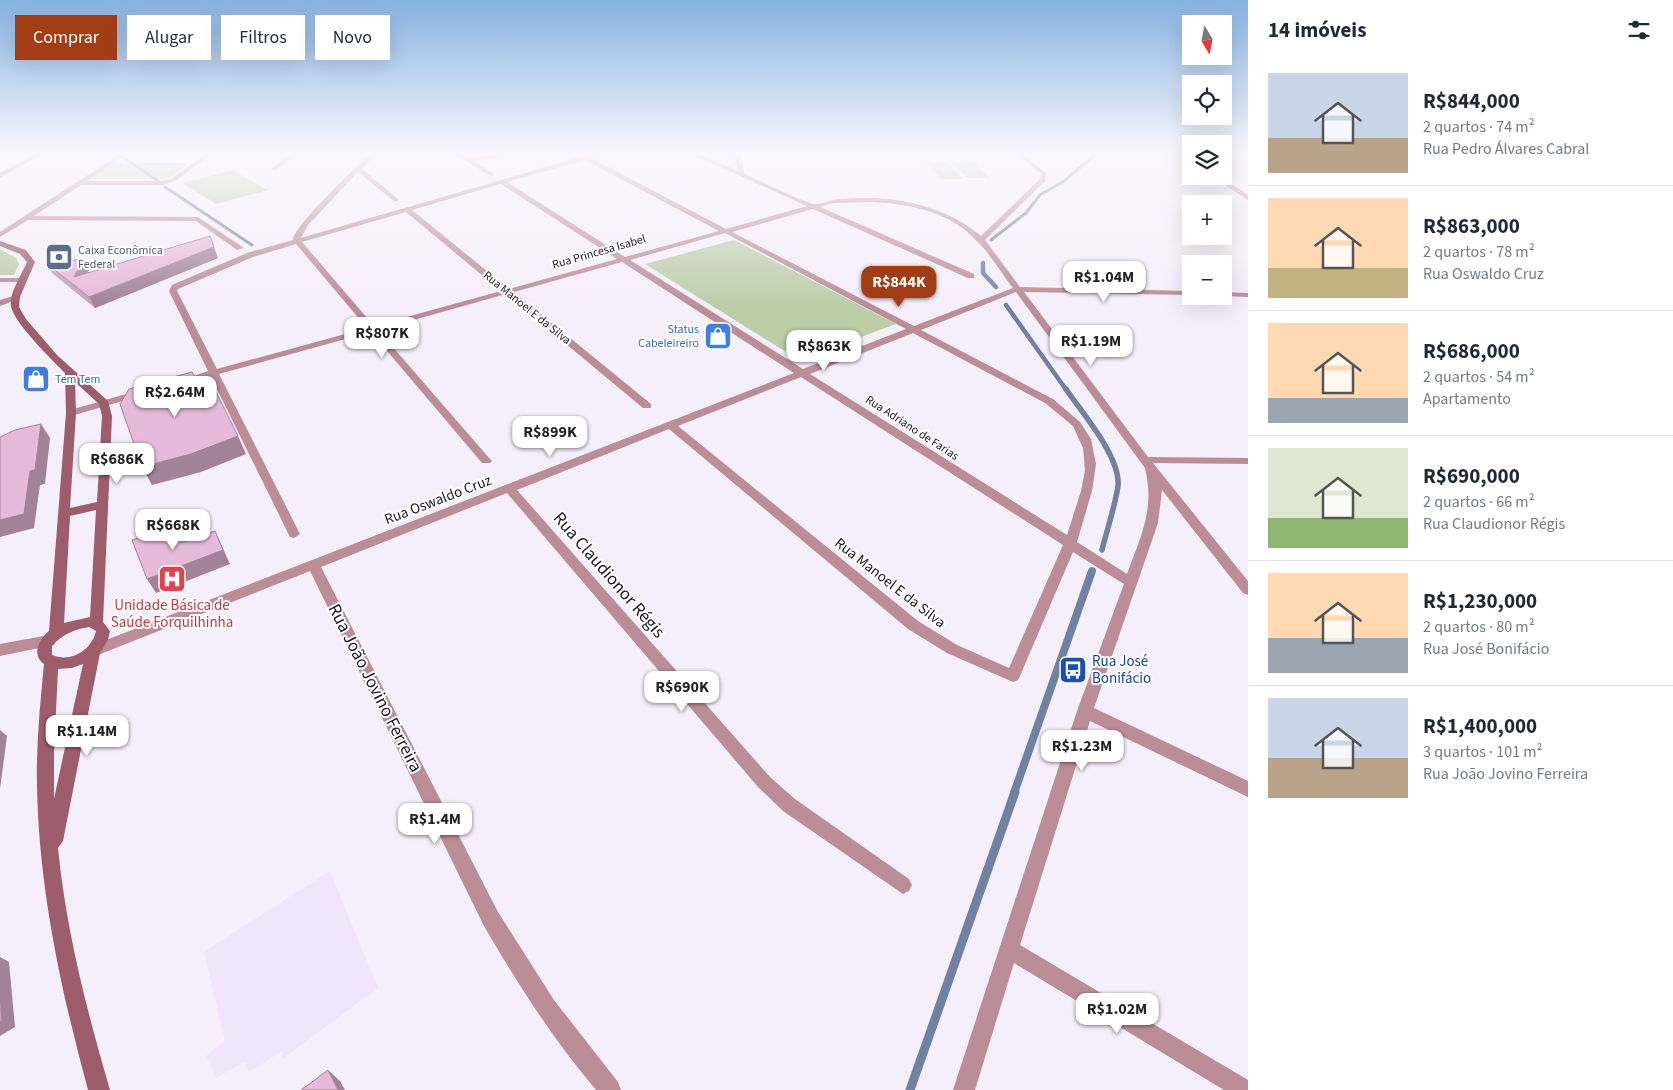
<!DOCTYPE html>
<html lang="pt">
<head>
<meta charset="utf-8">
<style>
	:root { --surface:#fff; --page:#f2f2f3; --text:#1f2937; --muted:#747a83; --line:#e0e1e3; --accent:#a33d16 }
	body { margin:0; font-family:"Source Sans 3",sans-serif; background:var(--page); color:var(--text); height:100vh; display:flex; flex-direction:column; font-size:19px; white-space:nowrap }
	* { box-sizing:border-box; margin:0 }
	p { font-size:16px; color:var(--muted) }
	.icon { flex:none; width:28px; height:28px; fill:none; stroke:currentColor; stroke-width:2; stroke-linecap:round; stroke-linejoin:round }
	.map { position:relative; flex:1; overflow:hidden }
	.details { display:flex; flex-direction:column; background:var(--surface); width:425px }
	.details>* { flex:none }
	.guide { position:absolute; left:15px; top:15px; width:475px; height:45px; display:flex; gap:10px }
	.needle { width:32px; rotate:170deg }
	.tools { position:absolute; left:1182px; top:15px; display:grid; gap:10px }
	.tools a { display:grid; place-items:center; width:50px; height:50px; border-radius:0px; background:var(--surface); box-shadow:0 5px 20px #0002; font-size:25px }
	.price { position:absolute; translate:-50% -42px; padding:0 11px; border-radius:10px; background:#fff; color:#222; font-size:16px; line-height:32px; filter:drop-shadow(0 1px 2px #0008) }
	.price::after { content:''; position:absolute; left:50%; top:30px; width:15px; height:11px; margin-left:-8px; background:inherit; clip-path:polygon(0 0,100% 0,50% 100%) }
	.price.active { background:var(--accent); color:#fff }
	ul { padding:0; list-style:none }
	li { display:flex; align-items:center; gap:15px; height:125px; padding:0 20px }
	li+li { border-top:1px solid var(--line) }
	li span { display:grid; place-items:center; flex:none; width:140px; height:100px; border-radius:0px; color:#555 }
	li>.icon { margin-inline-start:auto }
	span .icon { width:60px; height:60px; fill:#fffc; stroke-width:1 }
	li b { font-size:21px }
	h2 { display:flex; justify-content:space-between; align-items:center; height:60px; padding:0 20px; font-size:21px }
	.tag { padding:0 18px; border-radius:0px; background:var(--surface); box-shadow:0 5px 20px #0002; font-size:18px; line-height:45px }
	.tag.active { background:var(--accent); color:#fff }
	main { display:flex; flex:1; min-height:0 }
	.map>svg:first-child { display:block }
	.built { fill:#f1e5fc }
	.green { fill:#bccda8 }
	.lines { fill:none; stroke-linecap:round; stroke-linejoin:round }
	.stream-far4 { stroke:#7081a1; stroke-width:3 }
	.stream-far3 { stroke:#7081a1; stroke-width:4.5 }
	.stream-far2 { stroke:#7081a1; stroke-width:5.5 }
	.stream-far1 { stroke:#7081a1; stroke-width:8 }
	.stream { stroke:#7081a1; stroke-width:9 }
	.street { fill:#bb8d96; fill-rule:evenodd }
	.secondary { fill:#9d5d6b; fill-rule:evenodd }
	.wall { fill:#c6a0bb }
	.shaded-wall { fill:#a18299 }
	.building { fill:#e6bada; stroke:#a18299 }
	.labels { text-anchor:middle; dominant-baseline:central; stroke-width:4; stroke-linejoin:round; paint-order:stroke }
	.far-service-label { font-size:12px; fill:#4e5e75; stroke:#fff; text-anchor:start }
	.far-street-label { font-size:12px; fill:#1e1823; stroke:#fff }
	.far-shop-label { font-size:12px; fill:#366cbe; stroke:#fff; text-anchor:end }
	.street-label { font-size:15px; fill:#1e1823; stroke:#fff }
	.health-label { font-size:15px; fill:#be3a42; stroke:#fff }
	.transit-label { font-size:15px; fill:#164399; stroke:#fff; text-anchor:start }
	.near-street-label { font-size:18px; fill:#1e1823; stroke:#fff }
</style>
</head>
<body>
<main>
<div class="map">
<svg width="1248" height="1090" viewBox="0 0 1248 1090">
	<rect width="100%" height="100%" fill="#f5eefb"/>
	<path class="built" d="M330,871L378,988L282,1059V1051L249,1072L245,1062L216,1078L206,1056L225,1041L204,952Z"/>
	<path class="green" d="M947,162L963,179H941L926,163Z
		M951,162H973L990,178H967Z
		M114,163H189L172,177L165,179H90Z
		M233,170L268,190L216,204L183,183Z
		M734,240L896,324L799,360L645,264Z
		M0,249L16,258L19,264L14,275H0Z"/>
	<g class="lines">
		<path class="stream-far4" d="M126,159L158,181
			M165,187L252,245
			M991,240L1026,213L1040,195L1064,181L1096,154"/>
		<path class="stream-far3" d="M983,263V273L996,287
			M1006,305L1067,391"/>
		<path class="stream-far2" d="M1066,389C1082,413 1121,457 1118,486C1115,507 1107,529 1102,550"/>
		<path class="stream-far1" d="M1014,793L1092,571"/>
		<path class="stream" d="M910,1090L1015,792"/>
		<path class="street" d="M35,154H42L0,178V173Z
			M71,154H127L87,181H163L171,179L206,154H212L175,181L163,185H81L34,216L198,217L244,248L237,250L196,221L28,220L0,237V232L117,156H74Z
			M290,154H296L276,170H272V168Z
			M370,154H376L362,169L398,199V201H394L358,172L308,225L301,238L581,157L576,154L586,156L601,154L591,158L726,229L807,206L691,154H698L738,171L734,154H740L745,174C756,179 807,204 815,204C823,204 832,199 841,199C891,195 941,203 981,236L1039,180L1041,174L1017,154H1023L1046,173L1045,181L985,240L1020,287L1191,291V295L1024,292L1148,457L1248,458V464L1153,463L1248,581V595L1243,593L1162,490L1158,523L1094,708L1248,781V797L1090,721L1020,945L1248,1080V1090H1224L1014,963L975,1090H953L1077,711L1124,584L1073,552L1020,676L1018,680L1013,682L947,653L908,629L669,429L517,490L770,777L795,799L909,879L912,885L909,891L903,894L783,811L758,787L507,493L321,567L498,912L554,1000L618,1082L621,1090H596C553,1039 517,983 484,926L310,571L98,655L93,657L88,655L86,651L88,647L794,373L622,262L514,292L651,404V408H643L506,294L378,330L490,459L492,461L490,463H482L371,332L219,374L300,534L294,538L290,537L211,377L181,385L176,382L208,371L169,291L172,285L247,253L293,240C293,226 357,167 370,154ZM585,160L719,231L625,257L507,182ZM501,184L617,259L509,289L412,210ZM873,202C911,204 951,212 978,242C991,255 1001,273 1013,288L914,326L732,232L813,209L968,278H974V274L820,207L834,203ZM406,212L501,291L374,326L302,242ZM725,233L906,329L803,369L630,260ZM296,244L367,328L217,369L177,291L178,289L253,257ZM1016,292L1145,468C1155,509 1141,536 1127,574L1077,542L1092,491L1096,464L1091,439L1080,422L1053,399L921,330ZM913,333L1045,403L1073,426L1083,448L1085,470L1081,491L1067,535L810,374ZM801,377L1063,545L1009,668L957,645L918,621L678,426Z
			M455,154H462L469,158L498,155L501,157L474,161L494,174L492,177Z
			M1175,154H1182L1191,160V164Z
			M1211,176H1219L1248,195V200Z
			M0,278H23L27,280L23,282H0Z
			M1224,292L1248,293V297L1224,296Z
			M16,295H19V299L0,306V300Z
			M140,390L145,393L143,395L71,416L66,413L67,411Z
			M49,635L54,637L56,641L54,645L0,656V644Z"/>
		<path class="secondary" d="M0,241L26,250L35,262L20,297L19,307L26,319L57,355L108,401L112,416L103,622L110,631L108,640L100,653L63,841L58,848C66,930 87,1011 110,1090H88C61,990 39,890 37,786C36,746 40,705 44,664C31,655 39,639 49,631L66,413L65,373C53,361 13,322 11,306C9,293 22,274 27,262L20,254L0,246ZM75,382L99,404L102,416L97,502L70,508L76,413ZM96,510L90,617L64,623L70,516ZM89,627L96,631C92,650 71,663 52,655V646C61,635 75,629 89,627ZM83,664L54,799V753L58,669L72,668Z"/>
	</g>
	<path class="wall" d="M218,258L95,308L52,273L46,263L83,259L89,270L87,273Z"/>
	<path class="shaded-wall" d="M210,236L218,258L95,308L89,297Z
		M83,259L89,270L80,288L74,277Z
		M41,424L50,438L45,484L40,485L34,528L0,537V520Z
		M238,436L246,454L201,472L152,485L142,467Z
		M215,531L230,564L156,593L147,579Z
		M0,730L7,736L0,789Z
		M0,957L9,962L15,1027L0,1036Z
		M328,1070L340,1081L345,1090H338Z"/>
	<path class="building" d="M210,236L214,247L89,297L46,263L83,259L74,277Z
		M192,372L198,382L209,378L238,436L191,454L142,467L120,404L129,389Z
		M41,424L35,470L30,471L24,514L0,520V437L15,430Z
		M172,527L180,543L215,531L223,550L147,579L132,540Z
		M0,994L2,1021L0,1022Z
		M328,1070L338,1090H301Z"/>
	<linearGradient id="sky" x2="0" y2="1"><stop stop-color="#86b2e1"/><stop offset="0.5" stop-color="#faf7fd"/><stop offset="1" stop-color="#faf7fd" stop-opacity="0"/></linearGradient>
	<rect width="1248" height="306" fill="url(#sky)"/>
	<defs>
		<g id="bank-square" transform="scale(1.4375)"><rect x="-9" y="-9" width="18" height="18" rx="4" fill="#5c6f8a" stroke="#fff"/><path d="M-6-4H6V4H-6ZM0-2.3a2.3 2.3 0 1 0 0 4.6a2.3 2.3 0 1 0 0-4.6Z" fill="#fff"/></g>
		<g id="shop-square" transform="scale(1.4375)"><rect x="-9" y="-9" width="18" height="18" rx="4" fill="#3f7fe0" stroke="#fff"/><path d="M-5-2.5h2.3a2.7 3.5 0 0 1 5.4 0H5L5.5 6h-11ZM-1.5-2.5h3a1.5 2.3 0 0 0-3 0Z" fill="#fff"/></g>
		<g id="hospital-square" transform="scale(1.4375)"><rect x="-9" y="-9" width="18" height="18" rx="4" fill="#e0444e" stroke="#fff"/><path d="M-5-5h3v3.5h4V-5h3V5h-3V1.5h-4V5h-3Z" fill="#fff"/></g>
		<g id="bus-square" transform="scale(1.4375)"><rect x="-9" y="-9" width="18" height="18" rx="4" fill="#1a4fb4" stroke="#fff"/><path d="M-5-6H5V4H4V6H2V4H-2V6H-4V4H-5ZM-3.5-4V0h7V-4ZM-3.5 1.2v1.5H-2V1.2ZM2 1.2v1.5H3.5V1.2Z" fill="#fff"/></g>
	</defs>
	<g fill-rule="evenodd">
		<use href="#bank-square" x="59" y="257"/>
		<use href="#shop-square" x="718" y="336"/>
		<use href="#shop-square" x="36" y="379"/>
		<use href="#hospital-square" x="172" y="579"/>
		<use href="#bus-square" x="1073" y="670"/>
	</g>
	<g class="labels">
		<g class="far-service-label">
			<text x="78" y="250">Caixa Econômica<tspan x="78" dy="14">Federal</tspan></text>
		</g>
		<g class="far-street-label">
			<text transform="translate(599 252) rotate(-16)">Rua Princesa Isabel</text>
			<text transform="translate(527 308) rotate(39)">Rua Manoel E da Silva</text>
			<text transform="translate(912 428) rotate(33)">Rua Adriano de Farias</text>
		</g>
		<g class="far-shop-label">
			<text x="699" y="329">Status<tspan x="699" dy="14">Cabeleireiro</tspan></text>
			<text x="55" y="379" text-anchor="start">Tem Tem</text>
		</g>
		<g class="street-label">
			<text transform="translate(438 500) rotate(-21)">Rua Oswaldo Cruz</text>
			<text transform="translate(890 583) rotate(38)">Rua Manoel E da Silva</text>
		</g>
		<g class="health-label">
			<text x="172" y="605">Unidade Básica de<tspan x="172" dy="17">Saúde Forquilhinha</tspan></text>
		</g>
		<g class="transit-label">
			<text x="1092" y="661">Rua José<tspan x="1092" dy="17">Bonifácio</tspan></text>
		</g>
		<g class="near-street-label">
			<text transform="translate(609 575) rotate(49)">Rua Claudionor Régis</text>
			<text transform="translate(375 688) rotate(63)">Rua João Jovino Ferreira</text>
		</g>
	</g>
</svg>
<div class="tools">
<a><svg class="needle" viewBox="-14 -14 28 28"><path d="M0-13l5 13h-10z" fill="#e53935"/><path d="M0 13l5-13h-10z" fill="#747a83"/></svg></a>
<a><svg class="icon" aria-label="locate" viewBox="0 0 24 24"><circle cx="12" cy="12" r="6"/><path d="M12 2v4M12 18v4M2 12h4M18 12h4"/></svg></a>
<a><svg class="icon" aria-label="layers" viewBox="0 0 24 24"><path d="M12 4l9 5-9 5-9-5zM3 14l9 5 9-5"/></svg></a>
<a>+</a>
<a>−</a>
</div>
<b class="price" style="left:1104px;top:303px">R$1.04M</b>
<b class="price active" style="left:899px;top:308px">R$844K</b>
<b class="price" style="left:382px;top:359px">R$807K</b>
<b class="price" style="left:1091px;top:367px">R$1.19M</b>
<b class="price" style="left:824px;top:372px">R$863K</b>
<b class="price" style="left:175px;top:418px">R$2.64M</b>
<b class="price" style="left:550px;top:458px">R$899K</b>
<b class="price" style="left:117px;top:485px">R$686K</b>
<b class="price" style="left:173px;top:551px">R$668K</b>
<b class="price" style="left:682px;top:713px">R$690K</b>
<b class="price" style="left:87px;top:757px">R$1.14M</b>
<b class="price" style="left:1082px;top:772px">R$1.23M</b>
<b class="price" style="left:435px;top:845px">R$1.4M</b>
<b class="price" style="left:1117px;top:1035px">R$1.02M</b>
<div class="guide">
<a class="tag active">Comprar</a>
<a class="tag">Alugar</a>
<a class="tag">Filtros</a>
<a class="tag">Novo</a>
</div>
</div>
<section class="details">
<h2>14 imóveis<svg class="icon" aria-label="filters" viewBox="0 0 24 24"><path d="M4 7h16M4 17h16"/><circle cx="9" cy="7" r="2"/><circle cx="15" cy="17" r="2"/></svg></h2>
<ul>
<li><span style="background:linear-gradient(#c9d6e8 65%,#b9a48a 0)"><svg class="icon" aria-label="home" viewBox="0 0 24 24"><path d="M3 11l9-7 9 7M6 9v11h12V9"/></svg></span><div><b>R$844,000</b><p>2 quartos · 74 m²</p><p>Rua Pedro Álvares Cabral</p></div></li>
<li><span style="background:linear-gradient(#ffd9b3 70%,#c2b280 0)"><svg class="icon" aria-label="home" viewBox="0 0 24 24"><path d="M3 11l9-7 9 7M6 9v11h12V9"/></svg></span><div><b>R$863,000</b><p>2 quartos · 78 m²</p><p>Rua Oswaldo Cruz</p></div></li>
<li><span style="background:linear-gradient(#ffd9b3 75%,#9aa5b1 0)"><svg class="icon" aria-label="home" viewBox="0 0 24 24"><path d="M3 11l9-7 9 7M6 9v11h12V9"/></svg></span><div><b>R$686,000</b><p>2 quartos · 54 m²</p><p>Apartamento</p></div></li>
<li><span style="background:linear-gradient(#dfe7d0 70%,#8fb573 0)"><svg class="icon" aria-label="home" viewBox="0 0 24 24"><path d="M3 11l9-7 9 7M6 9v11h12V9"/></svg></span><div><b>R$690,000</b><p>2 quartos · 66 m²</p><p>Rua Claudionor Régis</p></div></li>
<li><span style="background:linear-gradient(#ffd9b3 65%,#9aa5b1 0)"><svg class="icon" aria-label="home" viewBox="0 0 24 24"><path d="M3 11l9-7 9 7M6 9v11h12V9"/></svg></span><div><b>R$1,230,000</b><p>2 quartos · 80 m²</p><p>Rua José Bonifácio</p></div></li>
<li><span style="background:linear-gradient(#c9d6e8 60%,#b9a48a 0)"><svg class="icon" aria-label="home" viewBox="0 0 24 24"><path d="M3 11l9-7 9 7M6 9v11h12V9"/></svg></span><div><b>R$1,400,000</b><p>3 quartos · 101 m²</p><p>Rua João Jovino Ferreira</p></div></li>
</ul>
</section>
</main>
</body>
</html>
